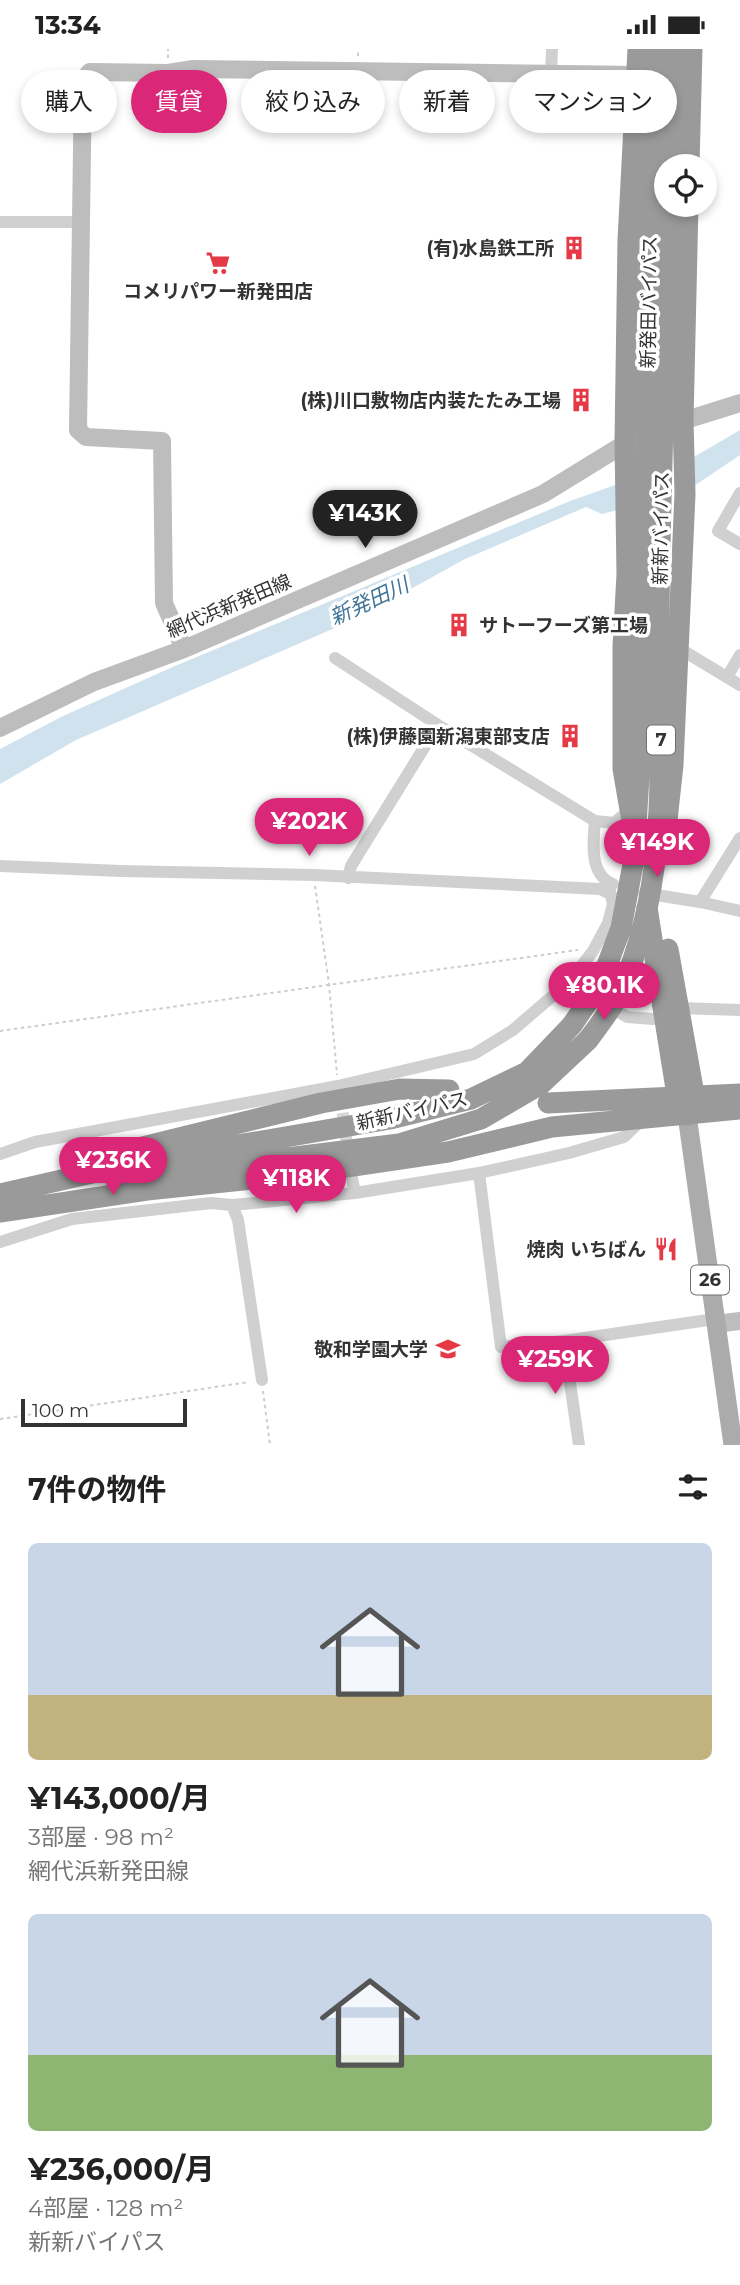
<!DOCTYPE html>
<html lang="ja">
<head>
<meta charset="utf-8">
<style>
	:root { --surface:#fff; --page:#f2f2f2; --text:#222; --muted:#767676; --accent:#db2777 }
	body { margin:0; font-family:Montserrat,"Noto Sans JP",sans-serif; background:var(--page); color:var(--text); height:100vh; display:flex; flex-direction:column; font-size:26px; white-space:nowrap }
	* { box-sizing:border-box; margin:0 }
	p { font-size:23px; color:var(--muted) }
	.icon { flex:none; width:38px; height:38px; fill:none; stroke:currentColor; stroke-width:2; stroke-linecap:round; stroke-linejoin:round }
	.map { position:relative; height:1396px; overflow:hidden }
	.panel { display:flex; flex-direction:column; background:var(--surface); flex:1 }
	.panel>* { flex:none }
	.banner { position:absolute; left:21px; top:21px; width:698px; height:63px; display:flex; gap:14px }
	.tools { position:absolute; left:654px; top:105px; display:grid; gap:14px }
	.tools a { display:grid; place-items:center; width:63px; height:63px; border-radius:50%; background:var(--surface); box-shadow:0 4px 10px #0003; font-size:35px }
	.scale { position:absolute; left:21px; bottom:18px; width:166px; box-sizing:border-box; padding-left:7px; border:4px solid #333; border-top:0; font-size:19px; line-height:24px; white-space:nowrap; color:#333; -webkit-text-stroke:5px #fff; paint-order:stroke }
	.price { position:absolute; translate:-50% -60px; padding:0 16px; border-radius:24px; background:var(--accent); color:#fff; font-size:23px; line-height:46px; filter:drop-shadow(0 2px 4px #0008) }
	.price::after { content:''; position:absolute; left:50%; top:42px; width:21px; height:16px; margin-left:-10px; background:inherit; clip-path:polygon(0 0,100% 0,50% 100%) }
	.price.on { background:#222; color:#fff }
	ul { padding:0; list-style:none }
	li { display:grid; align-content:center; gap:14px; height:371px; padding:0 28px }
	li span { display:grid; place-items:center; height:217px; border-radius:10px; color:#555 }
	li>.icon { margin-inline-start:auto }
	span .icon { width:126px; height:126px; fill:#fffc; stroke-width:1 }
	li b { font-size:30px }
	h2 { display:flex; justify-content:space-between; align-items:center; height:84px; padding:0 28px; font-size:30px }
	.pill { padding:0 24px; border-radius:32px; background:var(--surface); box-shadow:0 4px 10px #0003; font-size:24px; line-height:63px }
	.pill.on { background:var(--accent); color:#fff }
	.status { display:flex; justify-content:space-between; align-items:center; height:49px; padding:0 35px; background:var(--surface); direction:ltr }
	.status svg { height:19px; fill:currentColor }
	.map>svg:first-child { display:block }
	.water { fill:#cfe2ee }
	.lines { fill:none; stroke-linecap:round; stroke-linejoin:round }
	.street-tunnel { stroke:#d6d6d6; stroke-width:12; stroke-dasharray:12 6; stroke-linecap:butt }
	.path { stroke:#cdcdcd; stroke-width:2; stroke-dasharray:3.5 3.5; stroke-linecap:butt }
	.street { stroke:#d0d0d0; stroke-width:12 }
	.secondary { stroke:#bdbdbd; stroke-width:18 }
	.primary { stroke:#ababab; stroke-width:19 }
	.highway { stroke:#9a9a9a; stroke-width:21 }
	.highway-bridge { stroke:#9a9a9a; stroke-width:21 }
	.labels { text-anchor:middle; dominant-baseline:central; stroke-width:7; stroke-linejoin:round; paint-order:stroke }
	.shield { fill:#fff; stroke:#707070; stroke-width:2 }
	.shield-label { font-size:18px; font-weight:bold; fill:#333 }
	.poi-label { font-size:19px; font-weight:bold; fill:#333; stroke:#fff; text-anchor:end }
	.street-label { font-size:19px; fill:#333; stroke:#fff }
	.water-label { font-size:21px; font-style:italic; fill:#3f7597; stroke:#fff }
</style>
</head>
<body>
<div class="status"><b>13:34</b><svg viewBox="0 0 49 12"><path d="M0 12V9h3v3zM5 12V6h3v6zM10 12V3h3v9zM15 12V0h3v12zM26 1h20v11H26zM47 4h2v5h-2z"/></svg></div>
<div class="map">
<svg width="740" height="1396" viewBox="0 0 740 1396">
	<rect width="100%" height="100%" fill="#fff"/>
	<path class="water" d="M740,381V406L694,437V408Z
		M618,435L617,461L602,465L586,458L465,510L358,569L76,691L0,735V700L63,667L175,617L570,452Z"/>
	<g class="lines">
		<path class="street-tunnel" d="M340,1046L349,1108"/>
		<path class="path" d="M358,7V0
			M168,9V0
			M315,837L329,935L337,1026
			M0,982L578,901
			M263,1342L270,1396
			M0,1370L249,1333"/>
		<path class="street" d="M551,24L552,0
			M0,173H83
			M740,444L718,482L740,495
			M677,598L740,636
			M335,609L438,676L595,772L614,774L630,761
			M727,628L740,606
			M595,772C593,793 589,826 613,835
			M0,817L121,822L314,826L600,840L611,845
			M348,829L351,817L438,676
			M644,844L700,853L740,862
			M700,853L740,789
			M570,932L627,968L653,970
			M678,959L740,961
			M0,1105L35,1093L338,1037L474,1005L513,981L570,932L593,902L608,874L613,855L608,834
			M479,1124L501,1298L564,1292L715,1270
			M352,1129L355,1144
			M232,1156L238,1171L262,1331
			M0,1193L72,1170L211,1154L232,1156L355,1144L479,1124L569,1104L624,1088L643,1070
			M564,1292L579,1396"/>
		<path class="secondary" d="M673,375L740,354
			M184,600L164,554L162,392L86,388L78,381L83,31L90,23L168,24L193,20L638,26
			M0,679L94,633L184,600L543,445L634,389
			M716,1275L740,1272"/>
		<path class="primary" d="M687,1066L733,1396"/>
		<path class="highway" d="M669,117L671,0
			M689,117L692,0
			M663,376L668,156
			M646,380L652,0
			M667,771L673,716L685,445L683,372L688,156
			M632,772L623,720V597L627,525L625,392L628,191L638,0
			M647,859L677,1046L687,1066
			M668,900L694,1045L687,1066
			M548,1054L740,1045
			M118,1104L321,1054L400,1040L449,1041
			M130,1131L165,1124L399,1095L481,1070L541,1035L588,991
			M0,1145L145,1112L390,1070L471,1050L527,1023L572,976
			M0,1163L147,1141L292,1126L448,1103L552,1078L740,1060"/>
		<path class="highway-bridge" d="M572,976L600,935L621,879L634,810L640,711L646,380
			M588,991C599,976 612,960 620,943C671,832 659,707 659,588C659,517 661,447 663,376"/>
	</g>
	<defs>
		<g id="building-bare" transform="scale(1.89)"><path d="M-4-6H4V6H1V3H-1V6H-4ZM-2.5-4.3h1.7v1.8h-1.7ZM.8-4.3h1.7v1.8H.8ZM-2.5-1h1.7V.8h-1.7ZM.8-1h1.7V.8H.8Z" fill="#e63946" stroke="#fff" stroke-width="2.5" paint-order="stroke"/></g>
		<g id="supermarket-bare" transform="scale(1.89)"><path d="M-6-5.5h2.5l.6 2H6L4.5 2H-2.5L-4.4-4H-6ZM-1.5 3.2a1.3 1.3 0 1 0 .1 0ZM3 3.2a1.3 1.3 0 1 0 .1 0Z" fill="#e63946" stroke="#fff" stroke-width="2.5" paint-order="stroke"/></g>
		<g id="restaurant-bare" transform="scale(1.89)"><path d="M-5-6h1v4h1v-4h1v4h1v-4h1v5L-1.5 .5V6h-2V.5L-5-1ZM5-6V6H3V1.5H1.5Q1.5-4 5-6Z" fill="#e63946" stroke="#fff" stroke-width="2.5" paint-order="stroke"/></g>
		<g id="university-bare" transform="scale(1.89)"><path d="M0-5L7-2L0 1L-7-2ZM-4 1L0 2.5L4 1V4Q0 6-4 4Z" fill="#e63946" stroke="#fff" stroke-width="2.5" paint-order="stroke"/></g>
	</defs>
	<g fill-rule="evenodd">
		<use href="#building-bare" x="574" y="199"/>
		<use href="#supermarket-bare" x="218" y="214"/>
		<use href="#building-bare" x="581" y="351"/>
		<use href="#building-bare" x="459" y="576"/>
		<use href="#building-bare" x="570" y="687"/>
		<use href="#restaurant-bare" x="666" y="1200"/>
		<use href="#university-bare" x="448" y="1300"/>
	</g>
	<g class="labels">
		<g class="shield">
			<rect x="647" y="676.5" width="28" height="29" rx="5"/>
			<rect x="691" y="1216.5" width="38" height="29" rx="5"/>
		</g>
		<g class="shield-label">
			<text x="661" y="691">7</text>
			<text x="710" y="1231">26</text>
		</g>
		<g class="poi-label">
			<text x="554" y="199">(有)水島鉄工所</text>
			<text x="218" y="242" text-anchor="middle">コメリパワー新発田店</text>
			<text x="561" y="351">(株)川口敷物店内装たたみ工場</text>
			<text x="479" y="576" text-anchor="start">サトーフーズ第工場</text>
			<text x="550" y="687">(株)伊藤園新潟東部支店</text>
			<text x="646" y="1200">焼肉 いちばん</text>
			<text x="428" y="1300">敬和学園大学</text>
		</g>
		<g class="street-label">
			<text transform="translate(649 253) rotate(-89)">新発田バイパス</text>
			<text transform="translate(661 479) rotate(-89)">新新バイパス</text>
			<text transform="translate(229 557) rotate(-23)">網代浜新発田線</text>
			<text transform="translate(412 1062) rotate(-13)">新新バイパス</text>
		</g>
		<g class="water-label">
			<text transform="translate(369 552) rotate(-25)">新発田川</text>
		</g>
	</g>
</svg>
<div class="tools">
<a><svg class="icon" aria-label="locate" viewBox="0 0 24 24"><circle cx="12" cy="12" r="6"/><path d="M12 2v4M12 18v4M2 12h4M18 12h4"/></svg></a>
</div>
<div class="scale">100 m</div>
<b class="price on" style="left:365px;top:501px">¥143K</b>
<b class="price" style="left:309px;top:809px">¥202K</b>
<b class="price" style="left:657px;top:830px">¥149K</b>
<b class="price" style="left:604px;top:973px">¥80.1K</b>
<b class="price" style="left:113px;top:1148px">¥236K</b>
<b class="price" style="left:296px;top:1166px">¥118K</b>
<b class="price" style="left:555px;top:1347px">¥259K</b>
<div class="banner">
<a class="pill">購入</a>
<a class="pill on">賃貸</a>
<a class="pill">絞り込み</a>
<a class="pill">新着</a>
<a class="pill">マンション</a>
</div>
</div>
<section class="panel">
<h2>7件の物件<svg class="icon" aria-label="filters" viewBox="0 0 24 24"><path d="M4 7h16M4 17h16"/><circle cx="9" cy="7" r="2"/><circle cx="15" cy="17" r="2"/></svg></h2>
<ul>
<li><span style="background:linear-gradient(#c9d6e8 70%,#c2b280 0)"><svg class="icon" aria-label="home" viewBox="0 0 24 24"><path d="M3 11l9-7 9 7M6 9v11h12V9"/></svg></span><div><b>¥143,000/月</b><p>3部屋 · 98 m²</p><p>網代浜新発田線</p></div></li>
<li><span style="background:linear-gradient(#c9d6e8 65%,#8fb573 0)"><svg class="icon" aria-label="home" viewBox="0 0 24 24"><path d="M3 11l9-7 9 7M6 9v11h12V9"/></svg></span><div><b>¥236,000/月</b><p>4部屋 · 128 m²</p><p>新新バイパス</p></div></li>
</ul>
</section>
</body>
</html>
